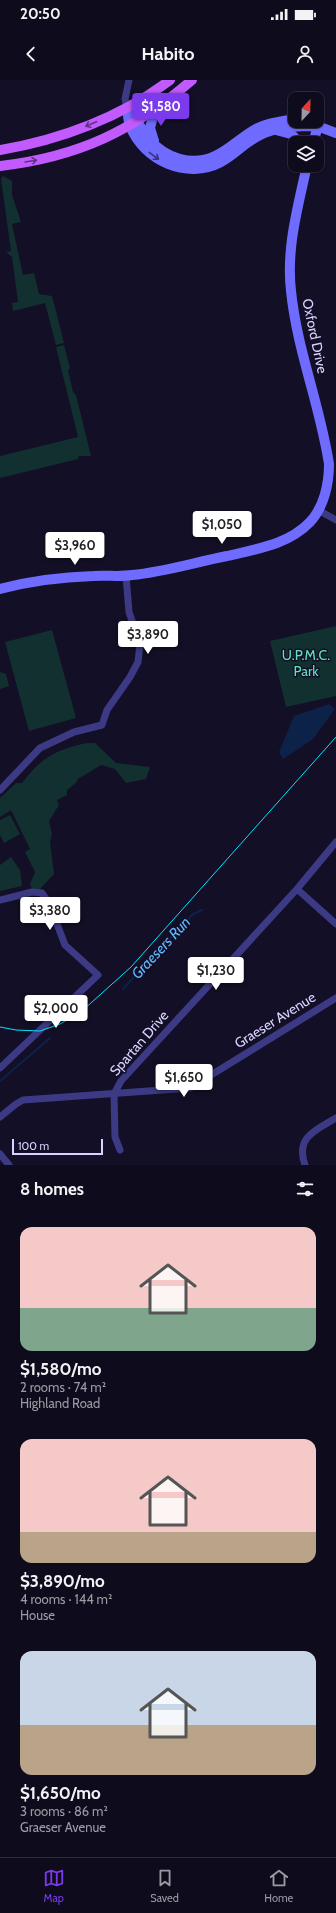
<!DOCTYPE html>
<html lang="en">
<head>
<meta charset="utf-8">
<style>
	:root { --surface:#0e0b1c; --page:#171425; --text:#f1f3f6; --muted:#9b9ba3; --line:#2e2b3b; --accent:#7c3aed }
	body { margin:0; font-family:Cabin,sans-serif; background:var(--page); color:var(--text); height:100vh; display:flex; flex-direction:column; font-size:15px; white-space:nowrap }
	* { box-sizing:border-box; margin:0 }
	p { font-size:13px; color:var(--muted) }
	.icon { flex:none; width:22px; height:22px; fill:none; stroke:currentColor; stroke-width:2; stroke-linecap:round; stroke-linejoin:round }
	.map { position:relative; height:1085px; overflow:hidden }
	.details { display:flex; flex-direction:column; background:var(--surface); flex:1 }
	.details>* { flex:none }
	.needle { width:26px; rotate:22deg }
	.fabs { position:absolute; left:288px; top:12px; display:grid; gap:8px }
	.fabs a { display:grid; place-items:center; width:36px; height:36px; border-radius:8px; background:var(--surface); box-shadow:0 1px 3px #0004,0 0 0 1px var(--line); font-size:20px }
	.scale { position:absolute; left:12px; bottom:10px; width:91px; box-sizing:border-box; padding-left:4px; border:2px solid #d9d4ff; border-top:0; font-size:11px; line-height:14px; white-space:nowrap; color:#d9d4ff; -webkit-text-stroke:3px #130f26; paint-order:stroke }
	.price { position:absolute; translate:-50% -34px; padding:0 9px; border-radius:4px; background:#fff; color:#222; font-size:13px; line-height:26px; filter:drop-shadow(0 1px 2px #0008) }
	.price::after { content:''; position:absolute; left:50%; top:24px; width:12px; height:9px; margin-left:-6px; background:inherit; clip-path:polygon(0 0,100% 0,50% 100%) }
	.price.selected { background:var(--accent); color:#fff }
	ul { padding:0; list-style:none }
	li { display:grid; align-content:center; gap:8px; height:212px; padding:0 20px }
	li span { display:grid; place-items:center; height:124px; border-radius:12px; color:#555 }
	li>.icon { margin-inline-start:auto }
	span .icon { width:72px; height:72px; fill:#fffc; stroke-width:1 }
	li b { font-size:17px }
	h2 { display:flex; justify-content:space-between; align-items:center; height:48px; padding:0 20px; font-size:17px }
	.status { display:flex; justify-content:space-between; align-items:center; height:28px; padding:0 20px; background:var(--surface); direction:ltr }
	.status svg { height:11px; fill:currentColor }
	header { display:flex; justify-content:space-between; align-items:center; height:52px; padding:0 20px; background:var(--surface); font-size:18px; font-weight:800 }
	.dock { display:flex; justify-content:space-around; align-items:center; height:56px; border-top:1px solid var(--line); background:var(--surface); font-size:11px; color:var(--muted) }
	.dock a { display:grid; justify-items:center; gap:2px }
	.dock .selected { color:var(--accent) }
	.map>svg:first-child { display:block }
	.green { fill:#12302f }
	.water { fill:#0c2248 }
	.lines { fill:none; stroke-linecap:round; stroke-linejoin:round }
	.stream { stroke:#0c2248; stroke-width:2 }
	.street { stroke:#3d3a85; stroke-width:7 }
	.secondary { stroke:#6f6bff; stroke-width:10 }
	.primary { stroke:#c25bff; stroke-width:10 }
	.tram { stroke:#00e5ff; stroke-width:1 }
	.oneway { stroke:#623188 }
	.oneway2 { stroke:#38347d }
	.labels { text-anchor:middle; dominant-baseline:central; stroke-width:3; stroke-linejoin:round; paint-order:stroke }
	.street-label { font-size:14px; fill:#d9d4ff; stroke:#130f26 }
	.park-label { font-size:14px; fill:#5fe0c0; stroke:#130f26 }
	.water-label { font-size:15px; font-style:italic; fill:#62b6ff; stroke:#130f26 }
</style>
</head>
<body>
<div class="status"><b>20:50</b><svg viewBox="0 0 49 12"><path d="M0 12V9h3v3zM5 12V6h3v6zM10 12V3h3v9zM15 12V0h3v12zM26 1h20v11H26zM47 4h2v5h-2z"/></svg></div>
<header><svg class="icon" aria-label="back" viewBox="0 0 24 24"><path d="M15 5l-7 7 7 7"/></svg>Habito<svg class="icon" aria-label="person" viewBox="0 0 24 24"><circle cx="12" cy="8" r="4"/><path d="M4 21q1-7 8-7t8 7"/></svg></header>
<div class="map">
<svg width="336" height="1085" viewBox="0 0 336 1085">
	<rect width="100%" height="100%" fill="#130f26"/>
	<path class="green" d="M3,96L12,101V115L21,142L12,144L23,195L34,193L39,214L52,216L64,263L56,265L45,223L13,231L12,223L18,222L12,177L6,172L11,171L1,99Z
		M64,265L70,288L68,290L73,312L76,315L91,376H79L78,379L0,398V376L78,357L56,267Z
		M336,546V616L286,627L270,561Z
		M52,550L76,638L29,651L5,562Z
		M0,592L6,594L9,606L0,609Z
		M87,663H95L116,683L150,687L146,699L126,703L115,689L101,685L78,699L76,703L67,710V715L57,720L59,725L49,741L52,754L50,762L54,794L40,809H32L30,804L35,792L25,772L30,769L11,730L0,737V718L16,703H22C42,677 55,670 87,663Z
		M10,735L20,754L4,763L0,755V740Z
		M11,777L20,790L22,806L0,811V785Z"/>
	<path class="water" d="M329,624L335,629L313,659L283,679L279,672L294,636Z"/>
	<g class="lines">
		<path class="stream" d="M123,909L166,861L177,852L193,834L202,830
			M0,1001L50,958"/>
		<path class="street" d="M127,28L125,19L129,0
			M318,430L336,440
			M0,710L40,668L74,652L102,645L107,630L130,597L138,582L140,564L129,532L126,496
			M297,809L336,844
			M0,820L32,812L42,813L49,823L65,865L98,895L0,988
			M0,1037L16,1024L23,1020L190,1008L336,918
			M120,1070L115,1057L114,1014L121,1001L297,809L336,762
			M0,1074L9,1085
			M305,1085C295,1057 316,1050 336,1038"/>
		<path class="secondary" d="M127,28C128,34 128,40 130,46C144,81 187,100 221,82C237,73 249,58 267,52C283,46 300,46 318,46
			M132,33C138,42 142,51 149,59C165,78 192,87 215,76C229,70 240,58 254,50C264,44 277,42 289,40
			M312,44L336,53
			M276,50L291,54L300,63
			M154,61L150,48L155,29
			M313,63L318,46
			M0,509C30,501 61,497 93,496C106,495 119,497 132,495C164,492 196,482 227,476C256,469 288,465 310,442C324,427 329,404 329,384C320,325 297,270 291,211C286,168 298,127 307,85"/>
		<path class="primary" d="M0,70C60,60 122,37 170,0
			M0,86C78,77 133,51 192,0"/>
		<path class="tram" d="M0,947L16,950L40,951L60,944L82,931L131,887L336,657"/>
	</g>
	<defs><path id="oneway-shaft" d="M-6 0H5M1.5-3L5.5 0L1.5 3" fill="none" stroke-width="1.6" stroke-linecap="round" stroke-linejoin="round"/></defs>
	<g class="oneway">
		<use href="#oneway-shaft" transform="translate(91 44) rotate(157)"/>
		<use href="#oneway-shaft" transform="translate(31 81) rotate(-9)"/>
	</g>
	<use class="oneway2" href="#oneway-shaft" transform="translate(154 76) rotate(37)"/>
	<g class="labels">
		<g class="street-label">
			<text transform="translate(315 256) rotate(78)">Oxford Drive</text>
			<text transform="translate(275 940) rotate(-32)">Graeser Avenue</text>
			<text transform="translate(139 963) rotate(-49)">Spartan Drive</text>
		</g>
		<g class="park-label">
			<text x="306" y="575">U.P.M.C.<tspan x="306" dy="16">Park</tspan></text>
		</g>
		<g class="water-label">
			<text transform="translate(161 868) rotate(-47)">Graesers Run</text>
		</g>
	</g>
</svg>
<div class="fabs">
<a><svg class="needle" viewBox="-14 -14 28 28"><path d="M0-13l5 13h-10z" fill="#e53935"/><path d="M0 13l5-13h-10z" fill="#9b9ba3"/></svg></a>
<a><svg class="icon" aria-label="layers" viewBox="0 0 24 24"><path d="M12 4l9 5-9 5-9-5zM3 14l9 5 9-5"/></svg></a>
</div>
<div class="scale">100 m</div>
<b class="price selected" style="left:161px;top:47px">$1,580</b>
<b class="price" style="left:222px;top:465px">$1,050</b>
<b class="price" style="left:75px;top:486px">$3,960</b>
<b class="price" style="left:148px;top:575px">$3,890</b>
<b class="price" style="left:50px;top:851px">$3,380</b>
<b class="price" style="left:216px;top:911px">$1,230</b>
<b class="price" style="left:56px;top:949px">$2,000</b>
<b class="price" style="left:184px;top:1018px">$1,650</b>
</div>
<section class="details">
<h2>8 homes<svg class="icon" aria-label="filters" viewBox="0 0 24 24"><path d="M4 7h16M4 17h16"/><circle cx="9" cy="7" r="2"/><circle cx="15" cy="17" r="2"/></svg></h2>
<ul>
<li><span style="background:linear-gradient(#f6c9c9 65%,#7fa58c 0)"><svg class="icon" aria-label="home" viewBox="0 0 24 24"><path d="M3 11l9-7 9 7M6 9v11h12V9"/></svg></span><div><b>$1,580/mo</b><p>2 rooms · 74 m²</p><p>Highland Road</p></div></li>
<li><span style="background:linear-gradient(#f6c9c9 75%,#b9a48a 0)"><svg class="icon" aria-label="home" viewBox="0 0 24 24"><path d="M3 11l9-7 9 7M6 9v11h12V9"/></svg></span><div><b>$3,890/mo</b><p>4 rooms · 144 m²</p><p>House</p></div></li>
<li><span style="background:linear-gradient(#c9d6e8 60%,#b9a48a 0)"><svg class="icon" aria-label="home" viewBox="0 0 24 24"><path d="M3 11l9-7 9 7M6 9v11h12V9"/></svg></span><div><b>$1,650/mo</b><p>3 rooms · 86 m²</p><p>Graeser Avenue</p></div></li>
</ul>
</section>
<nav class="dock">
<a class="selected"><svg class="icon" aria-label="map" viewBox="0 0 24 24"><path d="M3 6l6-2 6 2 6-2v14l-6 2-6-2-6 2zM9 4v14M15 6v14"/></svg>Map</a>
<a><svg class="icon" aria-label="saved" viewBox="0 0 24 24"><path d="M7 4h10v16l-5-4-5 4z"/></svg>Saved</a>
<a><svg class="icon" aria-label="home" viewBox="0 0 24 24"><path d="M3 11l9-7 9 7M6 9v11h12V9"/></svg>Home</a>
</nav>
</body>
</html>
